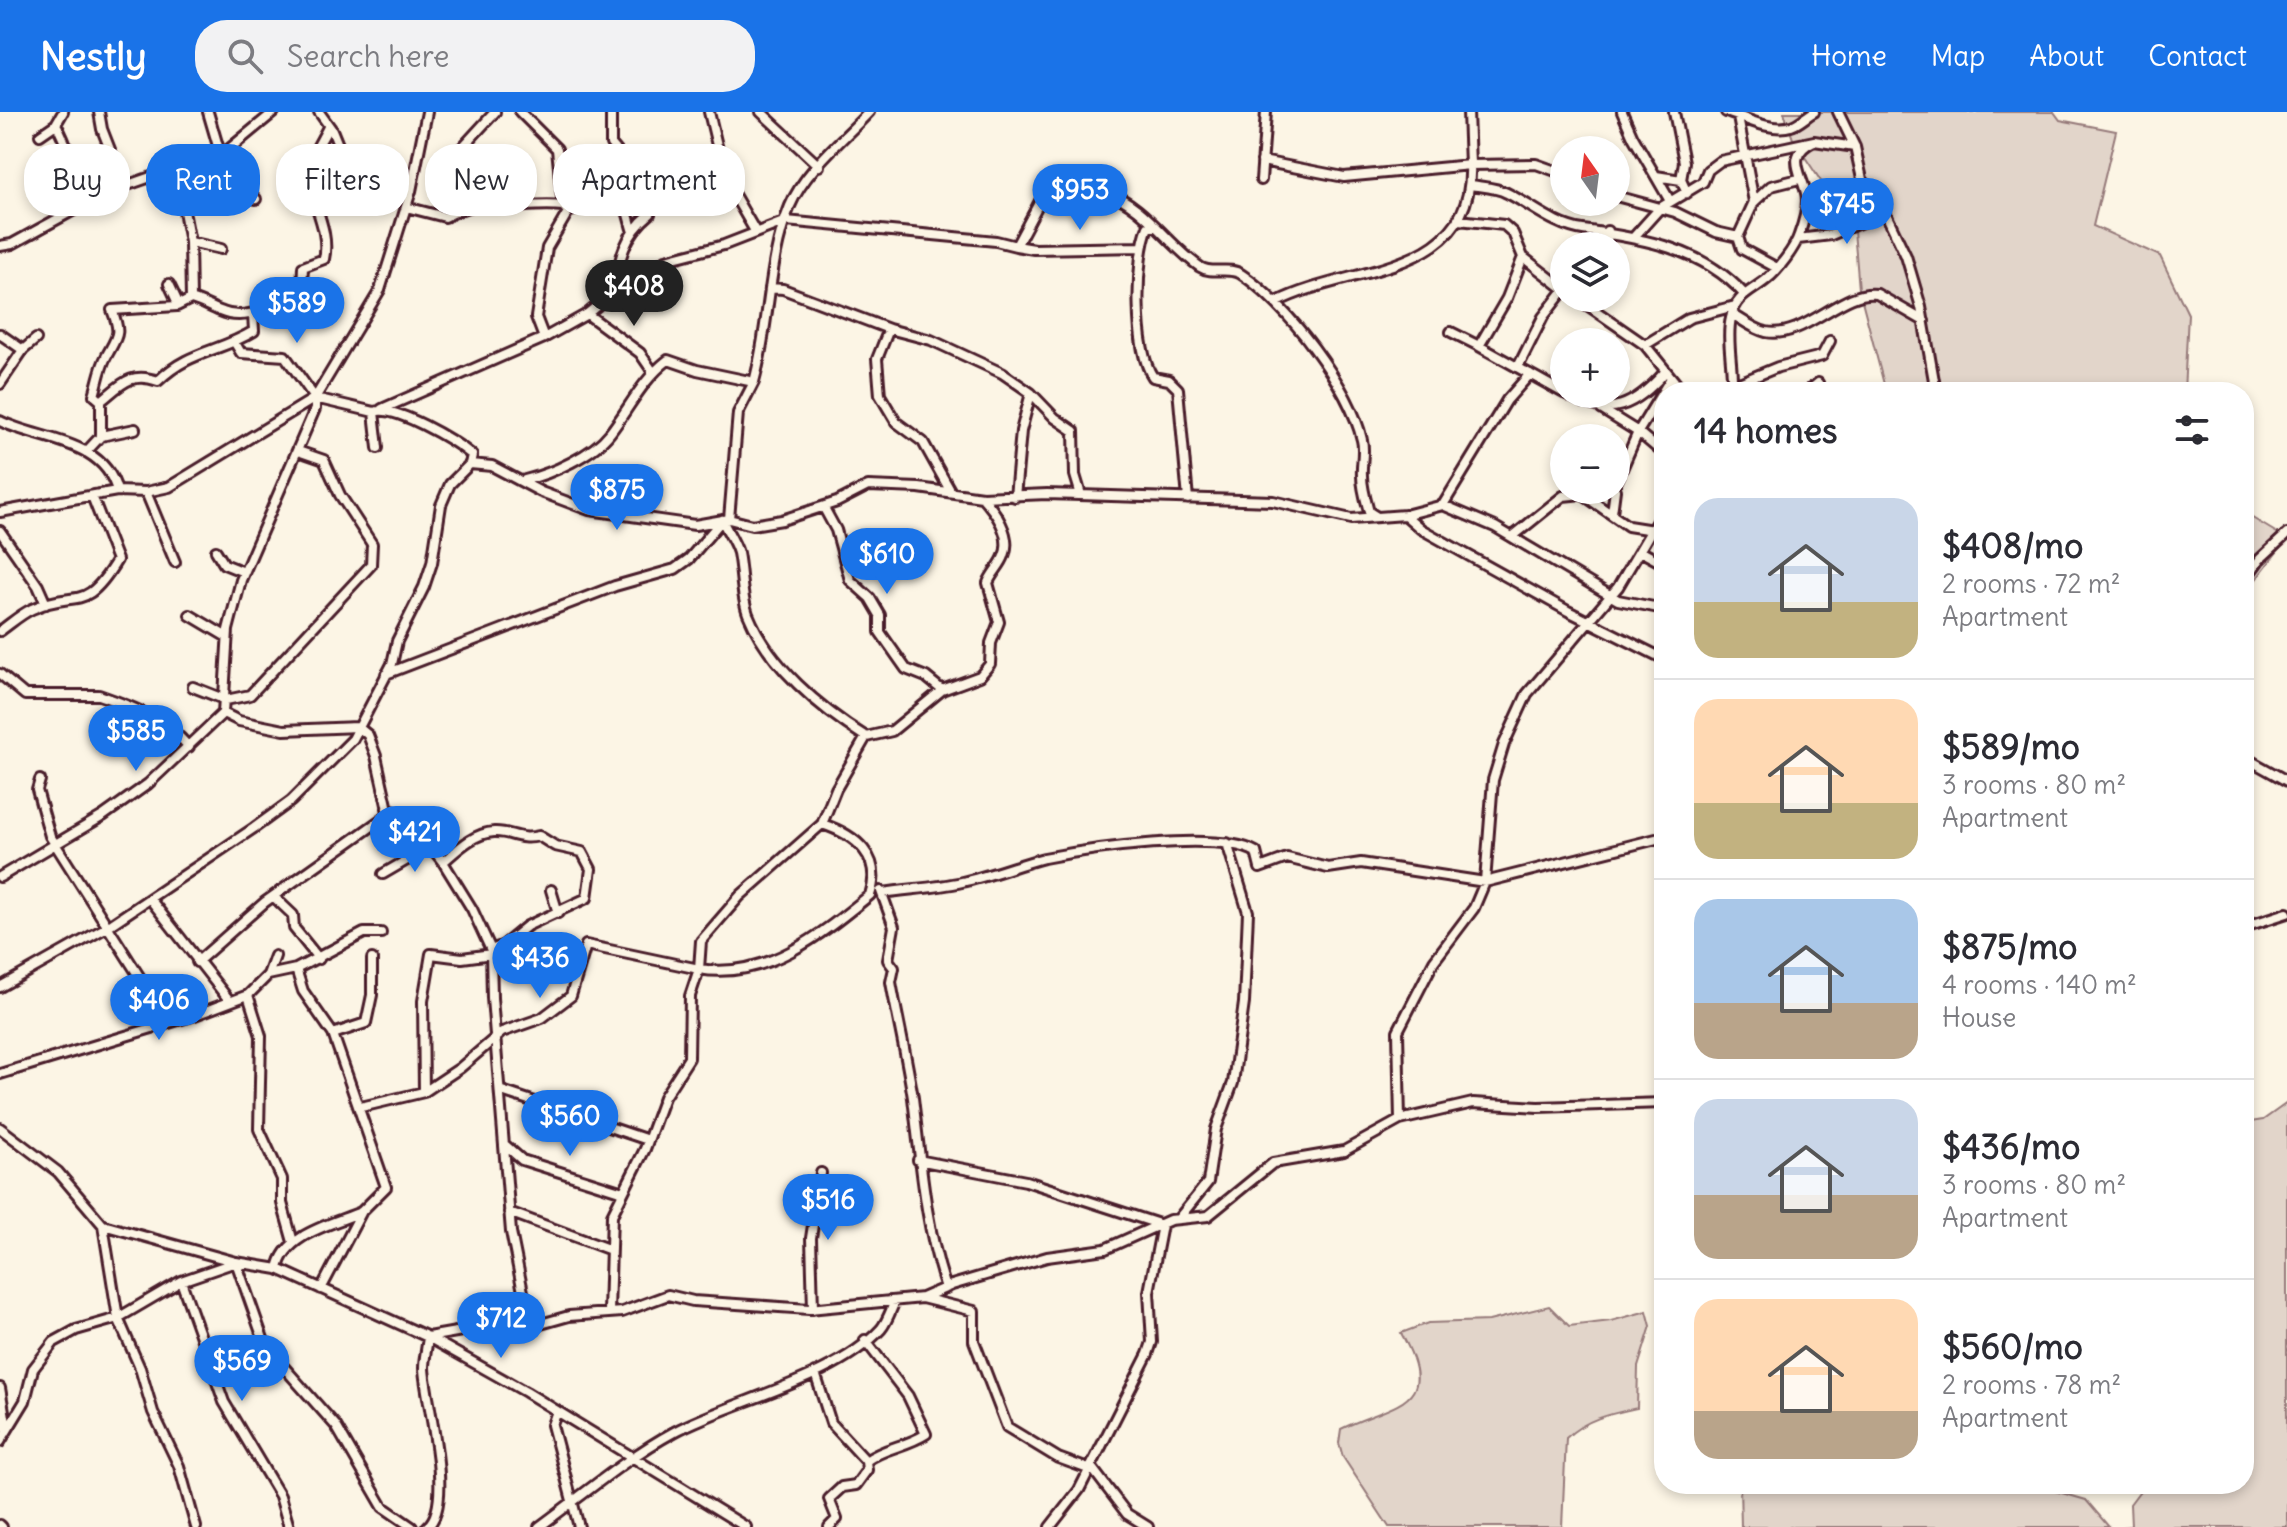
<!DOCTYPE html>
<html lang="en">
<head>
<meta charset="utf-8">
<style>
	:root { --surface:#fff; --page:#f2f2f3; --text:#2b2b33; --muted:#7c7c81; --line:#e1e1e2; --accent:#1a73e8 }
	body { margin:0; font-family:Delius,sans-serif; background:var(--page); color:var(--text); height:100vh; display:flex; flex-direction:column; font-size:30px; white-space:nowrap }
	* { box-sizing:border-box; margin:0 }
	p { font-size:26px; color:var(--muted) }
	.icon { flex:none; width:44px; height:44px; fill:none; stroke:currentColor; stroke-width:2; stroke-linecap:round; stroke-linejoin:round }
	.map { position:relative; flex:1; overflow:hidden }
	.side { position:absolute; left:1654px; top:270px; width:600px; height:1112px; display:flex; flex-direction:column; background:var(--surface); border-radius:32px; box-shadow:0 4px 12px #0003 }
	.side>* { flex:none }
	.guide { position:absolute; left:24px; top:32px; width:760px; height:72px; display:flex; gap:16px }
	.needle { width:52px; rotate:346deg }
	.controls { position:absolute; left:1550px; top:24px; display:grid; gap:16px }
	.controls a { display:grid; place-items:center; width:80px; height:80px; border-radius:50%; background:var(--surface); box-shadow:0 4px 12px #0003; font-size:40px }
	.price { position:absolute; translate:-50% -68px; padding:0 18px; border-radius:28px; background:var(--accent); color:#fff; font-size:26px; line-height:52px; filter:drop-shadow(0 2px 4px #0008) }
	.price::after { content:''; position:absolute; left:50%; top:48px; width:24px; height:18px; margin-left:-12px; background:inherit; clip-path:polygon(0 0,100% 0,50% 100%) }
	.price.on { background:#222; color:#fff }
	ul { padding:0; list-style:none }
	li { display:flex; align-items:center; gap:24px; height:200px; padding:0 40px }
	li+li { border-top:2px solid var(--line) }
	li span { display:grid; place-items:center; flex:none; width:224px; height:160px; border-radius:24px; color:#555 }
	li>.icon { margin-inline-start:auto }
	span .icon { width:96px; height:96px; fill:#fffc; stroke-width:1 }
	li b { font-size:34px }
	h2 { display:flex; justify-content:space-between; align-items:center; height:96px; padding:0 40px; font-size:34px }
	.tag { padding:0 28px; border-radius:32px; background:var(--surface); box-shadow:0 4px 12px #0003; font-size:28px; line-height:72px }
	.tag.on { background:var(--accent); color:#fff }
	header { display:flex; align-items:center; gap:48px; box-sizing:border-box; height:112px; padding:0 40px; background:var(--accent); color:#fff }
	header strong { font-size:38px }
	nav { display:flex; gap:44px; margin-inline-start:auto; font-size:28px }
	.search { width:560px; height:72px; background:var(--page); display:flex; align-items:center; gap:20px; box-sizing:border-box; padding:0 28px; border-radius:32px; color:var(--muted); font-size:30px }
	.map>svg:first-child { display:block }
	.green { fill:#e2d5ca; stroke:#967a7a; stroke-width:2 }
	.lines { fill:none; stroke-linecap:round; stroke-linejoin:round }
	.minor-casing { stroke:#4a1f2b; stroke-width:14 }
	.minor { stroke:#fcf5e5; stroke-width:8 }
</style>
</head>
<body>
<header>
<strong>Nestly</strong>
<div class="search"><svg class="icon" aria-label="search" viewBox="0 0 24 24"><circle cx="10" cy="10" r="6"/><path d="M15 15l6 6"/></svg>Search here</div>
<nav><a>Home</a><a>Map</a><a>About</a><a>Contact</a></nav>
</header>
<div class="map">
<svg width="2287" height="1415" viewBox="0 0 2287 1415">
	<rect width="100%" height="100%" fill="#fcf5e5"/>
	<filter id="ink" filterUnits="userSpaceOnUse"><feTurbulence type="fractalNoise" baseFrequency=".0125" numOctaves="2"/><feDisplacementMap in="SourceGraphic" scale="16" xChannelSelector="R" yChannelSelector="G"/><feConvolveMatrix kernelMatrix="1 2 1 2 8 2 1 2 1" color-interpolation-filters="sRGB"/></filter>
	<g filter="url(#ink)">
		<path class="green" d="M1784,0H2054L2060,8L2116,19L2093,114L2160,144L2188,202L2184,280H1886L1859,177L1854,119L1793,27Z
			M2244,401L2287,427L2254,470L2244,474Z
			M2287,991V1415H2123L2131,1414L2130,1392L2145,1372H2244V1011L2263,1008Z
			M1549,1194L1569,1214L1611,1209L1647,1199L1651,1214L1638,1255L1637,1296C1610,1302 1586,1307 1566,1326L1562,1415H1389L1343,1345L1339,1331L1341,1317C1394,1291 1443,1295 1401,1221L1428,1211L1489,1209Z
			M1740,1372H2031L2086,1388L2109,1415H1741Z"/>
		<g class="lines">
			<g class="minor-casing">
				<path id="minor" d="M99,0L102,17L125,76
					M208,0L220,41
					M319,0L332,18L347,55L389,74L411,79
					M520,0L557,37L563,94
					M611,0V32L635,61
					M709,0L719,42
					M761,0L819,54
					M1468,0L1470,53L1536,52L1564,62
					M1622,0L1633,25L1670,89
					M1674,0L1684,50L1681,68
					M1726,0C1745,6 1771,20 1791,14C1799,12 1806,4 1814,0
					M1838,0L1855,35L1862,67L1885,100L1906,144L1921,195L1936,280
					M56,12C71,37 73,67 90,90
					M40,23L56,12L63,0
					M217,44L256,87
					M1262,49L1344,65L1470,53C1475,165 1348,153 1277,190
					M176,58L190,130L191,187C202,190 210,195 220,199C249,212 280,190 302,175L303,155L324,147C332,112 301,77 311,49C315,37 323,26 328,15
					M1656,64L1681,68L1687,81
					M1261,68L1266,0
					M620,73L632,117
					M1471,73C1482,75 1496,75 1507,81C1531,93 1555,114 1583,118C1641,126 1703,136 1744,182
					M1616,84L1675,100L1716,120L1738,125L1754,90L1737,0
					M1754,90L1771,74L1799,67
					M471,92L460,38L495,0
					M406,95L445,105C479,87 479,95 512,95C530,94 545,92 563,94L568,100
					M1459,108L1504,113L1513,121L1523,145L1564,177
					M1153,115H1148C1135,145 1134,239 1153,265L1169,268L1178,277L1188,387
					M1607,119V134
					M1738,125L1742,137L1777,156
					M1633,126L1660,96L1703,70L1708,58L1720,49L1814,29L1855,35
					M1798,127L1831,123L1885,100
					M190,130L221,137
					M0,134L12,132L105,81L228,38L274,0
					M1016,134L1034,137L1142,135
					M169,172L179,193
					M770,176L783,177L889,217L931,228L1002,261L1031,281L1055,306L1074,319L1075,363L1081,383
					M614,180C619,147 624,123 650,102
					M1577,186L1645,233L1683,280
					M587,202L640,241L653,260
					M1732,202C1742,208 1755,218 1766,220C1804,228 1842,177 1877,182L1924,209
					M889,217L877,247L880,283L896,310L923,330L951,380
					M1451,220L1479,234L1507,186L1523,145
					M0,222L23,238L0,272
					M544,226L536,205L547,136L568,100L585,94L650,55L682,52L719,42L726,69L755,119
					M235,231L241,241L285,244L315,286L374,300C394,292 455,329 472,343L470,352
					M1645,233L1689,206L1735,194
					M1479,234L1564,281
					M23,238L36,227
					M1518,255L1543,205L1564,178
					M1732,274L1778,255L1822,244L1830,229
					M1726,280L1732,274C1733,253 1726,226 1731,206C1736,183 1750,181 1767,167C1778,158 1795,136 1799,123C1803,112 1809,92 1806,81C1801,60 1785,43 1814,29
					M1807,280L1818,271
					M1566,282C1611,307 1634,295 1666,259
					M101,289C121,273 130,259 158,269C190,238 218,241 254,219L253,202
					M382,297L544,226L587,202L614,180L666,148L724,133L786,109L996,129L1016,134L1040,89L1060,91L1106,80C1145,93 1166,131 1200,155C1212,163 1229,154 1241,162C1286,191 1350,275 1362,328C1365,339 1361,352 1362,364C1362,376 1366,389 1369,400L1377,405
					M1601,297L1638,320L1664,342
					M374,300L378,336
					M0,309C40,329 104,327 117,379
					M101,324L135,317
					M86,340L101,324V289L94,283C98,271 100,256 106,245C117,224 122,223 112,198L177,194L191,187
					M525,368C551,362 593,343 610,321C630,295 642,268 668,248L697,258L754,270C770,213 767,150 790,94C805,58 843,28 869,0
					M1616,371L1638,320L1671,266
					M146,380L175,450
					M1015,385L1021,319L1031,281
					M1443,393L1507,288L1530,262
					M824,396L836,418L850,468L870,486L880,503V520L906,557L926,565L942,578
					M0,400L117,379L146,380L169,375L315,286L380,178L411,79L427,0
					M1612,401L1615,378
					M1405,403L1421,417L1568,499L1664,547
					M729,407L738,301L754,270
					M0,419L38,474L46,492
					M1512,425L1563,384L1582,382L1628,414L1653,418
					M216,439L224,452L244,460
					M1640,439L1664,452
					M2244,469L2260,447L2287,422
					M190,503L227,525
					M0,519C10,512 21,502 32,497C77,476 83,504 117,448L92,384
					M0,562L25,583H99C134,595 165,607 189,635
					M386,562L615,474L675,457L689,447L722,408
					M193,575L226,588L250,583L371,453L372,432L340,383L324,348L298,339
					M866,625L892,619L942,578L980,564L990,552L991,531L999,510L988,471C992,461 1001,453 1004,444C1013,423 994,398 982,385
					M2244,645L2287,669
					M40,668L37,678L50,724L158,894L164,911
					M387,696L406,703L443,750L472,797L491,838L492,886L511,1120L530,1215
					M443,750C457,738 474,721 494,720C511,719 518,729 539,724L555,734L582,740L591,757L587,786L527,814L504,833L491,838
					M383,762L431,734
					M0,765L103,704L148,672L223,601L228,518L241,468L315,297V286
					M551,778L558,801
					M881,779L894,815L888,848L894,856L891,870C898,909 907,947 913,986C921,1051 925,1113 946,1176
					M883,781C909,777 936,776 962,770C990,764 1017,753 1044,746C1089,737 1218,718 1256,740L1260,756L1287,746L1328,756L1361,751L1485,770L1664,725
					M274,785L293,803L294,816L319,847
					M150,787L229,888
					M2244,815L2287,801
					M197,850L265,790L389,702L376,644L368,623L358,615L284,618L239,609L223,601
					M296,857L303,879L333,922L386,1075L362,1099L321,1177
					M268,863L296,857L364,821H381
					M0,875L107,815L254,716L291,689L353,627L392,552L397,529L424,475L432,451L441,393L450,372L470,352L492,354L541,380L589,398L695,413L729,407L752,413L782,408L837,390L868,374L919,376L982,385L1047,382L1273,389L1351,407L1405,403L1443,393L1495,415L1618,488L1664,497
					M248,883L261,924L259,1017L282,1067V1091L293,1130
					M333,922L366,911L372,883V847
					M0,962L195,903L248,883L268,863L275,844
					M502,979L648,1028
					M424,980L423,889L431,842L462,846L492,842
					M361,995L424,980L460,956L502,920L542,906L571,884L586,833L699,857L701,829L740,784L822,712
					M1400,1008L1398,919L1434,849L1474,796L1485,770L1493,668L1504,632L1527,582L1618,475L1664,397
					M0,1016L58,1060L103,1113L236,1150L278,1157L428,1225L526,1280L746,1415
					M505,1033L522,1048L623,1080
					M918,1048L1026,1069L1162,1113L1149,1180L1152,1230L1148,1242L1079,1378L1050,1415
					M509,1100L608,1137
					M1179,1106L1208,1070L1216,1017L1233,971L1244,891L1248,800L1227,731
					M103,1113L118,1206L140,1256L153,1300L179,1354L196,1415
					M278,1157C284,1122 333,1112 361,1100
					M181,1169L224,1290L280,1384L289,1415
					M922,1186L974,1199V1229L1007,1315L1058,1346L1091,1358
					M813,1197L811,1126L821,1061
					M609,1200L612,1103L645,1037L664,985L689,946L690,884L699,857C765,869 822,822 870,783C883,745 856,723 822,712L836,677L866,625C821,597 769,554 748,502C741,484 742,461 738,441C735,430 727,419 722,408
					M428,1225L479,1216L530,1215L569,1204L622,1200L668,1183L693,1189L809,1197L922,1186L952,1173L1047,1145L1105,1137L1170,1108L1208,1104L1273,1051L1344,1039L1400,1008L1473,991L1538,995L1664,991
					M865,1228L908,1284L926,1322C906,1335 885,1335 866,1349
					M815,1261L831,1311L866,1349L867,1358L856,1373L842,1375L829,1387L837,1407L829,1415
					M0,1276L7,1317
					M557,1299L552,1313L579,1415
					M0,1330L25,1289L33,1257L54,1230L76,1218L118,1206L181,1169L236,1150L266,1235L336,1314L383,1395L412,1415
					M1092,1356L1127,1402L1148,1415
					M0,1413L2,1415
					M427,1415C456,1392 425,1287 424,1256C424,1246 427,1235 428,1225
					M539,1415C583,1383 626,1346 674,1320C736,1287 834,1268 881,1217C887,1210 891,1198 895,1189"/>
			</g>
			<use href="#minor" class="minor"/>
		</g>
	</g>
</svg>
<div class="controls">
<a><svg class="needle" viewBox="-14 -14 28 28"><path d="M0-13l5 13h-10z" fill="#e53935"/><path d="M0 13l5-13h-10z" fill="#7c7c81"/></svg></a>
<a><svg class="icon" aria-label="layers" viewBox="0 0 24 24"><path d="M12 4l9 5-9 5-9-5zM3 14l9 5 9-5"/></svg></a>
<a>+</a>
<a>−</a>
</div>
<b class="price" style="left:1080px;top:120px">$953</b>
<b class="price" style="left:1847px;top:134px">$745</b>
<b class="price on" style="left:634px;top:216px">$408</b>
<b class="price" style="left:297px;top:233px">$589</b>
<b class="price" style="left:617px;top:420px">$875</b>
<b class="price" style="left:887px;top:484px">$610</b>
<b class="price" style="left:136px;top:661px">$585</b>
<b class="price" style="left:415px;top:762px">$421</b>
<b class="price" style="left:540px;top:888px">$436</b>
<b class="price" style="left:159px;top:930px">$406</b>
<b class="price" style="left:570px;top:1046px">$560</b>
<b class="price" style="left:828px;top:1130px">$516</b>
<b class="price" style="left:501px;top:1248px">$712</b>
<b class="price" style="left:242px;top:1291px">$569</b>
<div class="guide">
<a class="tag">Buy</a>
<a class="tag on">Rent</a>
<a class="tag">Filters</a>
<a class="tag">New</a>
<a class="tag">Apartment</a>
</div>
<section class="side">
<h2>14 homes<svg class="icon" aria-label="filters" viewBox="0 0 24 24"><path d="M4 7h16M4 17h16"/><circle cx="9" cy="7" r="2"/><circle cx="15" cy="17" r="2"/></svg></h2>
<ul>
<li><span style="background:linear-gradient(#c9d6e8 65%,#c2b280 0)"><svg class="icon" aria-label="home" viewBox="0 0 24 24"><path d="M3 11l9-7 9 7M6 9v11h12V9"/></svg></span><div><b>$408/mo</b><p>2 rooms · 72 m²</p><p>Apartment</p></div></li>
<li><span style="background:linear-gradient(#ffd9b3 65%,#c2b280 0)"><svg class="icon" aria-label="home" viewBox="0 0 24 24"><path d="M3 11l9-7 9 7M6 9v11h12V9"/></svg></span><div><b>$589/mo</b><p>3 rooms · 80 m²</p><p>Apartment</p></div></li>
<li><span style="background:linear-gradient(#a9c7e8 65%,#b9a48a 0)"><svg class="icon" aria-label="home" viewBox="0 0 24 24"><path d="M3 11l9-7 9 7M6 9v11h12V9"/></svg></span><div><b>$875/mo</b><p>4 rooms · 140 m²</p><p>House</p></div></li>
<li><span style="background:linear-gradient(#c9d6e8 60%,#b9a48a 0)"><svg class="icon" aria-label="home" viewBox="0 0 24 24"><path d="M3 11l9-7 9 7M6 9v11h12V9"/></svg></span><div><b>$436/mo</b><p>3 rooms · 80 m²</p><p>Apartment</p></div></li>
<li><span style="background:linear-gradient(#ffd9b3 70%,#b9a48a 0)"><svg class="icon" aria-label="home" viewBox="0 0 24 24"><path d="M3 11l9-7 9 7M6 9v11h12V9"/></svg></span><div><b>$560/mo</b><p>2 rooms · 78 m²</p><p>Apartment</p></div></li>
</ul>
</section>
</div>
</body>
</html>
